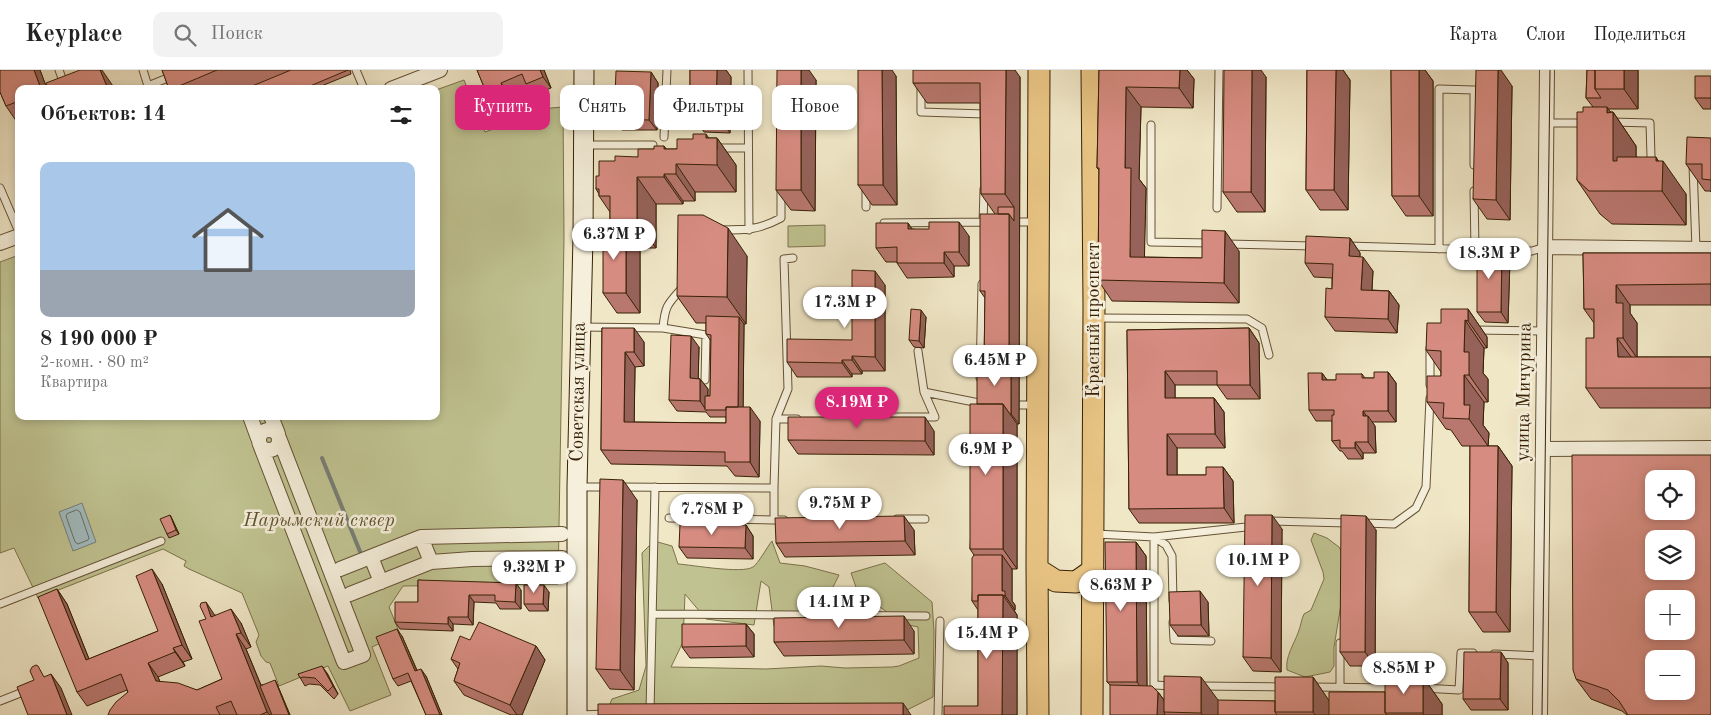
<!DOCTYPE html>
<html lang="ru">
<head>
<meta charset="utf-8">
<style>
	:root { --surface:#fff; --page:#f2f2f2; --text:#222; --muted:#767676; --line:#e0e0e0; --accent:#db2777 }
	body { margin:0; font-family:"Old Standard TT",serif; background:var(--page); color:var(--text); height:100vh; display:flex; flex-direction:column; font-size:19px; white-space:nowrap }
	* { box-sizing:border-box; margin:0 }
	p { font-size:16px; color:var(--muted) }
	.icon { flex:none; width:28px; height:28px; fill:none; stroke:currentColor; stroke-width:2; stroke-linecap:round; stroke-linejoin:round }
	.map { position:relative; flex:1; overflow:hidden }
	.drawer { position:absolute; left:15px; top:15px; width:425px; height:335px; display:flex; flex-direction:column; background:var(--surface); border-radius:10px; box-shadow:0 2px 8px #0003 }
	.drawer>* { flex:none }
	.guide { position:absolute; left:455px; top:15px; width:475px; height:45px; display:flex; gap:10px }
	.buttons { position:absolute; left:1645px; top:400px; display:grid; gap:10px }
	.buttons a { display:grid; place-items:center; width:50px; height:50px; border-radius:10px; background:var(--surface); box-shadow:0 2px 8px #0003; font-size:25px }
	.price { position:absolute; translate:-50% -42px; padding:0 11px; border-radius:18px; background:#fff; color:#222; font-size:16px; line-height:32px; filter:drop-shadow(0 1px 2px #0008) }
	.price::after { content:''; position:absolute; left:50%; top:30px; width:15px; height:11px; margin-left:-8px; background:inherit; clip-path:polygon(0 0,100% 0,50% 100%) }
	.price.selected { background:var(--accent); color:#fff }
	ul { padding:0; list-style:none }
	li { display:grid; align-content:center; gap:10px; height:265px; padding:0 25px }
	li+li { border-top:1px solid var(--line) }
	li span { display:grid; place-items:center; height:155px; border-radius:10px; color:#555 }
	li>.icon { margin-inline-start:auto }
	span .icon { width:90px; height:90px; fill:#fffc; stroke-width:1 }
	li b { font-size:21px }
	h2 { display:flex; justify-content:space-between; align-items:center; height:60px; padding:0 25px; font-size:21px }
	.pill { padding:0 18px; border-radius:10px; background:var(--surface); box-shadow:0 2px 8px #0003; font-size:18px; line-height:45px }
	.pill.selected { background:var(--accent); color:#fff }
	header { display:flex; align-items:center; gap:30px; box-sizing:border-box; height:70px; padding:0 25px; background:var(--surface); border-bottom:1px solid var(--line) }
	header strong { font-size:24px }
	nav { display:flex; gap:28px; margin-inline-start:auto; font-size:18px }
	.search { width:350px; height:45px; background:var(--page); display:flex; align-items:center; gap:12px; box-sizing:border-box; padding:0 18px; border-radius:10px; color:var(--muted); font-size:19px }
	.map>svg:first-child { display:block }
	.green { fill:#c0c391; stroke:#7c724b }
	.water { fill:#a1bcc1; stroke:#777e76 }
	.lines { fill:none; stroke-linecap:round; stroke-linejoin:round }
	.shore { stroke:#6c6e63; stroke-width:1 }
	.stream { stroke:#777e76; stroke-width:4 }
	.lane-casing { stroke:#655236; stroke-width:9 }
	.street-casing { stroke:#655236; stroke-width:16 }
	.secondary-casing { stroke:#372105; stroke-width:21 }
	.primary-casing { stroke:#372105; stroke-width:23 }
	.lane { stroke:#f5efdb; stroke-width:7 }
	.street { stroke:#f5efdb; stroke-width:14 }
	.secondary { stroke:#f5efdb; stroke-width:19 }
	.primary { stroke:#e8c484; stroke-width:21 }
	.tram { stroke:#372105; stroke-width:1 }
	.wall { fill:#b9786f; stroke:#372105 }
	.shaded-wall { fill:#96625a; stroke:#372105 }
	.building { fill:#d78c81; stroke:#372105; fill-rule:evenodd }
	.labels { text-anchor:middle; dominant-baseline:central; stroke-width:5; stroke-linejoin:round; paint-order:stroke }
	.street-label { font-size:19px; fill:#372105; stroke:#f5efdb }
	.park-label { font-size:19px; font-style:italic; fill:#60522f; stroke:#f5efdb }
</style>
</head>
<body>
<header>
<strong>Keyplace</strong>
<div class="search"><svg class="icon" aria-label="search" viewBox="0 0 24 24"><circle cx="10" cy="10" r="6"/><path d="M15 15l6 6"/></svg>Поиск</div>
<nav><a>Карта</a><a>Слои</a><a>Поделиться</a></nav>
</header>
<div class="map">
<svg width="1711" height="645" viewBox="0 0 1711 645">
	<rect width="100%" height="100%" fill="#f0e7c7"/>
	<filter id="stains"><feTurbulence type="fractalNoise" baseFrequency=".004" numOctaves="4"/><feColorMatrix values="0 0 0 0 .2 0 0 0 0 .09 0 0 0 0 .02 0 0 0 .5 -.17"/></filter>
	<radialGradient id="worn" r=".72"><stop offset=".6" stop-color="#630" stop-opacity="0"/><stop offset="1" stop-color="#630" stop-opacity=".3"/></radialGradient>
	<path class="green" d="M464,10L485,62L551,38L563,37L564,169L558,514L403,516L389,537L400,564L372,577L391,625L350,641L328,596L279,616L270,593L266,592L261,586L256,572L259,565L242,523L189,499L184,496L186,491L163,479L38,528L14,478L0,483V192L19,185V346H436V20Z
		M825,155V176L788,177V156Z
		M1314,463L1327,468L1339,477L1342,483L1345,510L1334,577V596L1330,602L1305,607L1287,600C1285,587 1294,574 1298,563C1301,556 1301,550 1304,544L1311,540L1324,509L1323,502L1311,470Z
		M654,471L672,476L678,494C693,495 742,504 753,497C758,494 767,477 772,471L780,493L805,496L839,505L832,519L829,535L803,552L774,556L769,517L761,511L754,555L706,549L685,524L683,572L671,597L766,599L821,596L845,598L892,597L899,596L919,588L918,557L904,554L880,537L874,541L862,534L851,503L885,493L932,532L934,561L933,627L903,642L608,638L612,629L639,620L646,596L642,483Z"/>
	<path class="water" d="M82,433L96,472L73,481L59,442Z"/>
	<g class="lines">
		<path class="shore" d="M77,440L80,442L89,468L88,470L78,474L75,472L66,446L67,444Z"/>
		<path class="stream" d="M322,388L361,484"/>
		<g class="lane-casing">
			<path id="lane" d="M59,0L66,19
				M143,0L148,16L147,19
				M356,0L364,19
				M748,0L749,160
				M921,0V42L985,44V49
				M148,16L187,0
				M1612,52L1650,53L1651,87
				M1547,53H1584
				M1151,55V172L1211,173
				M664,67L667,0
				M586,75H653
				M715,78H747
				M1693,95L1696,179
				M0,118L19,162
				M866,118V137
				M1474,121L1475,179
				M1217,138L1219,0
				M1019,152H1035
				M884,153L985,152
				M983,154L984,119
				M721,160C745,160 759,160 781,148V119
				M1227,174L1313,176
				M1347,176L1486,180
				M1439,179V19L1474,20V95
				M1497,181H1532L1545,177
				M1097,248L1247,249L1262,258L1269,285
				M581,257L663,258C665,235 668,234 682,218
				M663,258L706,265L705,310
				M1475,260L1545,261
				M918,281L924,322L984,334
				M980,308L982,214
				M1430,315V278
				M1019,335H1035
				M895,347H935L924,322
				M776,349L788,319L784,189L793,188
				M579,417H608
				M619,417L774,418L776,349H797
				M774,418V450H784
				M669,448L774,450
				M897,449H925
				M1269,451L1348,453
				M1364,453L1394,454L1416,438L1426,417L1430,328
				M1096,464L1154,467L1246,457L1252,455
				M1173,531L1172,486L1166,475L1154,467V615L1173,616
				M0,534L161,471
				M653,544L926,546
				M1173,552L1174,570L1211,571
				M1494,584L1541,586
				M1199,616L1283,617
				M1312,617L1393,618
				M1340,617V573
				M1422,618L1459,620L1461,583H1473
				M0,631L28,620
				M650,642L655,417
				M578,645L607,644
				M938,645L940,551"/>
		</g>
		<g class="street-casing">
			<path id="street" d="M391,19L440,0
				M0,173L19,166
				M1545,177L1711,179
				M250,346L258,368
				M271,346L278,364
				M259 370a10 10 0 1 1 20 0a10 10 0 1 1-20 0Z
				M261,377L344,592L363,585L279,368
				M1543,379L1711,378
				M421,467L431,492
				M371,487L381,512
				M340,499L421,467L562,464
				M350,524L431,492L472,489L562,488
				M1540,645L1547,0"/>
		</g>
		<g class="secondary-casing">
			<path id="secondary" d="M577,645V417L583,167L584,0"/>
		</g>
		<g class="primary-casing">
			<path id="primary" d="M1092,0L1094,235L1092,645
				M1037,499L1056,511L1076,512L1093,500
				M1038,645L1037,493L1039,0"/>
		</g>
		<use href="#lane" class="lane"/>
		<use href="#street" class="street"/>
		<use href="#secondary" class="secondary"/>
		<use href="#primary" class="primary"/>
		<path class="tram" d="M1542,645L1550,0"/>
	</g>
	<path class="wall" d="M0,0H40L47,19H19V55L6,36L0,22Z
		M162,0H350L351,4L314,19H169Z
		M477,0H544L551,18L534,25L528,16L509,24L513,33L496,40L489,29Z
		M690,0H726L731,7L730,63L704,62L690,42Z
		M1099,0H1187L1194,9L1193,38L1141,37L1139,109L1146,118L1144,187L1202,188L1239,181V233L1112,231L1098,210L1099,100L1097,98Z
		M1307,0H1343L1350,10L1348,140H1320L1306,120Z
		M1391,0H1425L1433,11V146H1406L1392,126Z
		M1587,0H1638V39H1608L1611,42H1613L1636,76V87L1659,91L1686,124V155L1612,154L1600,144L1577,110L1583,42L1593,37L1586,28Z
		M651,2L658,13L657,60H622L614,49Z
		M896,6L897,135H872L858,115Z
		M1711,6V39H1703L1695,28Z
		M1020,7L1019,354H1017V499H1012V531L1015,535V540H1014L1017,545V645H944L978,636V540L972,531L974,485L970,479L977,334L987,299L984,295L985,228L980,221L995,144L981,124L980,33H927L913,13Z
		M1266,7L1265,142H1237L1223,122Z
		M816,10L815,141L791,140L776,120Z
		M1512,16L1510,150L1487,149L1473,129Z
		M708,68H717L736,95V122H695V131H683V134H656V178H640V243H617L603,223L616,158L610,151V142L599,126V124L596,119L599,106L615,91L638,87L654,79L664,76L666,79H677L693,69Z
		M1711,68V122L1710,121H1705L1686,94Z
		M908,153L912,159L969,166V196H954V207L907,208L897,193V192H886L876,178Z
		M1350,168L1360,183V187L1373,201L1372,220L1389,221L1399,235L1397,263L1335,261L1325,247L1332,219V208L1314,207L1305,193Z
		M1583,183H1711V235H1630V243L1637,253V287H1711V338H1600L1586,318L1594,268V253L1584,239Z
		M747,186L746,254H744L743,337L760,351L759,407L735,406L727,396L611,394L601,380L602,258L644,272V296L635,297L634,352L726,353V347H710L706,342L677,341L669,330L699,277L698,308L700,309L708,319V326H710L711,271L706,264V253H696L677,226Z
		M1510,189L1508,253L1485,252L1477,242Z
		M885,215V301H862V304H852V307H797L787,292L852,270Z
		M1468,239L1487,267V278H1484L1483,303L1488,309V332H1484L1483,355L1489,363L1488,376H1498L1512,396L1510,562H1483L1469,542L1470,376H1462L1451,360L1446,359L1427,332L1441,306V302L1426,280L1441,253Z
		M926,247L924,278L914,277L909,270Z
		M1249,258L1259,273L1260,329H1227L1217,315H1175V328H1214L1224,342L1225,378H1177V405H1206L1223,397L1233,411L1234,453H1139L1129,439L1127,260Z
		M1388,302L1396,313V352H1372L1375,356L1376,383H1363V389H1348L1342,381H1340L1332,371V351H1316L1309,340L1322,303L1327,310H1336L1362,304L1365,308H1374Z
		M934,361V385L798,384L788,370Z
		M637,430L634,620L610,619L596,599Z
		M170,445L172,449L179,464L169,468L167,464Z
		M746,455L753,466V489L687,488L679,477Z
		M1282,459L1281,602L1253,601L1243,587Z
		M914,460L915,485L785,487L776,473Z
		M1376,460L1375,596H1350L1340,582Z
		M1136,472L1146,486L1147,616L1158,622L1164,630L1275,631L1313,607L1329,631L1385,622L1423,607L1442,634V645H1165L1110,615L1107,612Z
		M418,510L521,520V539H500L496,533L474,532L473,555L453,554V561L400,559L395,552L418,532Z
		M162,514L192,589L183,592L185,596L158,607L160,612L197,620L222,609L215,545L241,553L251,577L246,579L261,615L277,614L290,645H108L128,622L127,620L87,636L77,622L57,519L67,534L89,589L158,561Z
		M549,522L548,541H529L524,534Z
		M1208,532L1209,566H1178L1170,555Z
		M746,554L754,564V587L690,588L682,577Z
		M914,561V584L784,586L774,572Z
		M402,566L417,600L426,606L442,645H426L411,611L398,616L393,609Z
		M470,570L536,576L545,590L522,645H511L464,625L454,611L458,599L451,589Z
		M1501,582L1508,593V640H1471L1463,629Z
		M327,603L338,624L334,629L320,615L309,614L305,616L298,604Z
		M1576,609L1711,645H1627L1622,641L1591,629Z"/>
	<path class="shaded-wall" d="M34,0H40L47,19H41Z
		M100,0H102L115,19H108Z
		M540,0H544L551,18L543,7Z
		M717,0H726L731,7L730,63L716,43Z
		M801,0H809L816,10L815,141L801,120Z
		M882,0H892L896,6L897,135L883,115Z
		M1006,0H1015L1020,7L1019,354L1011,344V299L1009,296V144L1014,137L1005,124Z
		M1180,0H1187L1194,9L1193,38L1179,18Z
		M1252,0H1261L1266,7L1265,142L1251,122Z
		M1336,0H1343L1350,10L1348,140L1334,120Z
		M1419,0H1425L1433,11V146L1419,126Z
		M1498,0H1501L1512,16L1510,150L1496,130Z
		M1624,0H1638V39L1624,19Z
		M651,2L658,13L657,60L649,50Z
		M501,13L509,24L513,33L505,22Z
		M1126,17L1141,37L1139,109L1146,118L1144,207L1130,187L1125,98Z
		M1607,37L1613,46V42L1636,76V121L1613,91L1607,43Z
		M706,64L717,80V68L736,95V122L717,95L706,68Z
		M664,76L695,122V131L676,104L664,79Z
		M1656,87L1662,97L1663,91L1686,124V155L1662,121L1656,91Z
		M664,104L683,131V134L664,107Z
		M637,107L656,134V178L637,151Z
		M959,152L969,166V196L959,182Z
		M908,153L917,167L908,159Z
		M728,158L747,186L746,254L727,227Z
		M626,159L640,179V243L626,223Z
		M1225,161L1239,181V233L1224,213Z
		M1350,168L1360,183L1359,200L1349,186Z
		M1502,178L1510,189L1508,253L1501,242Z
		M944,182L954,196V207L944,193Z
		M1363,187L1373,201L1371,234L1361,220Z
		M875,201L885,215V301L875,287Z
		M1616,215L1630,235V243L1637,253V288L1623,268L1616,233Z
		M1389,221L1399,235L1397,263L1388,249Z
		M1468,239L1487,267V278L1468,251Z
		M921,240L926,247L924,278L919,271Z
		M739,247L744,254L743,348L738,340Z
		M1465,250L1484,278L1483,303L1488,309V332L1469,305L1464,282Z
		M634,258L644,272V296L634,282Z
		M1249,258L1259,273L1260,329L1250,315Z
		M691,266L699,277L698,319L690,308Z
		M1617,268L1632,288L1618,287Z
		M625,282L635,297L634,366L624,352Z
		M852,286L862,301V304L852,290Z
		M842,290L852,304V307L842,293Z
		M1165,301L1175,315V342L1165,328Z
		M1388,302L1396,313V352L1388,341Z
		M1322,303L1330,314L1322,310Z
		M1464,305L1484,332L1483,355L1489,363L1488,376L1469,349L1464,335Z
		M700,309L708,319L707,340H706L700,331Z
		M1214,328L1224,342L1225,378L1215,364Z
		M1003,334L1017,354V499L1003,479Z
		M750,337L760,351L759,407L750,392Z
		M1363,341L1368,348V346L1375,356L1376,383L1368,372L1363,346Z
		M925,347L934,361V385L925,371Z
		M1167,364L1177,378V420L1167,405Z
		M1355,372L1363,383V389L1355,378Z
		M1498,376L1512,396L1510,562L1496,542Z
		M1223,397L1233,411L1234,453L1224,438Z
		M623,410L637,430L634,620L620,600Z
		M170,445L172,449L179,464L176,460Z
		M1272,445L1282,459L1281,602L1271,588Z
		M904,446L914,460L915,485L905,471Z
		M1366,446L1376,460L1375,596L1365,582Z
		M746,455L753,466V489L745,478Z
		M1136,472L1146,486L1147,626L1137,612Z
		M1002,485L1012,499V531L1015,535V540L1002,521Z
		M152,499L162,514L192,589L182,575Z
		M516,513L521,520V539L515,532Z
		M544,515L549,522L548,541L543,534Z
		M57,519L67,534L95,604L86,590Z
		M1200,521L1208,532L1209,566L1201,555Z
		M469,525L474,532L473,555L468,547Z
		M1003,525L1017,545V645H1002Z
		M206,532L216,547H211Z
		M231,539L241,553L251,577L241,563Z
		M904,546L914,561V584L904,570Z
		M448,547L453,554V561L448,554Z
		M746,554L754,564V587L746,576Z
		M397,559L402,566L420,608L415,601Z
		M236,564L246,579L273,645H270L267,642Z
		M536,576L545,590L522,645H517L510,635Z
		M173,578L183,592L185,596L175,582Z
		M1501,582L1508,593V640L1500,629Z
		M148,593L158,607L166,626L156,611Z
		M322,596L327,603L338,624L333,616Z
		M421,599L426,606L442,645H440Z
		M51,604L61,618L72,645H67Z
		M1201,607L1221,634L1220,645H1203L1201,643Z
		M1313,607L1332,635V645H1315L1313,642Z
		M1423,607L1442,634V645H1424L1423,643Z
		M275,610L277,614L290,645H289Z
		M1158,622L1166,633L1164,642L1165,645H1157Z
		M903,633L911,645H903Z"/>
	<path class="building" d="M0,0H34L41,19H19V31L6,36L0,22Z
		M80,0H100L108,19H49L46,13Z
		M162,0H217L172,19H169Z
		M291,0H348L303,19H245Z
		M477,0H540L543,7L526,14L522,4L501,13L505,22L489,29Z
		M690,0H717L716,43L690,42Z
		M777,0H801V120H776Z
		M858,0H882L883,115H858Z
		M913,0H1006L1005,124H981L980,13H913Z
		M1099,0H1180L1179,18L1126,17L1125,98H1131L1130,187L1202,188V160L1225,161L1224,213L1098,210L1099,98H1097Z
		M1224,0H1252L1251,122H1223Z
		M1307,0H1336L1334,120H1306Z
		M1391,0H1419V126H1392Z
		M1476,0H1498L1496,130L1473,129Z
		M1587,0H1595V19L1601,28H1586Z
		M1595,0H1624V19H1595Z
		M616,1L651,2L649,50L614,49Z
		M1695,6H1711V28H1695Z
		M1583,37H1607V43L1613,42V91H1617V87H1656V91H1663L1662,121H1589L1577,110V42H1583Z
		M693,64H706V68H717V95L676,94V104H664V107H637V151H610V126H599V119H596V106H599V91H615V86L638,87V79H654V76H664V79H677V69H693Z
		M1687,67L1711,68V110L1702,109V94H1686Z
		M998,137H1014V151L1009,144H998Z
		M980,144H1009V296L984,295L985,221H980Z
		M678,145H703L728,158L727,227L677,226Z
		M929,152H959V182H944V193H897V177L876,178V153H908V159H929Z
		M603,158L626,159V223H603Z
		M1306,166L1350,168L1349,186L1363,187L1361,220L1389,221L1388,249L1325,247L1326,218L1332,219L1333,194L1305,193Z
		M1477,178H1502L1501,242H1477Z
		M1583,183H1711V214L1616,215V233H1623V268H1617L1618,287H1711V318H1586V268H1594V239H1584Z
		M852,200L875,201V287L852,286V290H842V293L787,292V269L852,270Z
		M911,239L921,240L919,271L909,270Z
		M1441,239H1468V251L1465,250L1464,282H1469V305H1464V335H1470L1469,349L1443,348L1444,333L1427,332V306H1441V281L1426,280L1427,253H1441Z
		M706,246L739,247L738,337H726V340H705V326H710L711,265L706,264Z
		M602,258H634V282H625L624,352L726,353V337H750V392H725V382L601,380Z
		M1249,258L1250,315H1217V301H1165V328H1214L1215,364H1167V405H1206V397H1223L1224,438L1129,439L1127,260Z
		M671,265L691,266L690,308L700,309V331L669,330Z
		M977,299H1011V344H1010L1003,334H977Z
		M1374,302H1388V341H1363V346H1368V372H1355V378H1340V370L1332,371V345H1334V340H1309L1308,303H1322V310H1336V304H1362V308H1374Z
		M970,334H1003V479H970Z
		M788,347H925V371L788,370Z
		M1470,376H1498L1496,542H1469Z
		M1572,385H1711V645H1628L1619,631L1608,620L1576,609L1573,600ZM1654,409H1686V441H1654ZM1654,469H1686V501H1654ZM1654,529H1686V561H1654ZM1654,589H1686V621H1654Z
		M600,409L623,410L620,600L596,599Z
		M170,445L176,460L167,464L160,449Z
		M1245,445H1272L1271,588L1243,587Z
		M1341,445L1366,446L1365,582H1340Z
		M904,446L905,471L776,473L775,448Z
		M680,454L746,455L745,478L679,477Z
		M1105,472H1136L1137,612H1107Z
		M974,485H1002V521H1005V526L1003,525H978V531H972V488Z
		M152,499L182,575L173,578L175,582L148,593L156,611L178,613L197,620L222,609L199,551L206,549L200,536L201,533L206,532L211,547L231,539L241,563L236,564L267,642L260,645H237L231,631L216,637L220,645H108L110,640L116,632L128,622L121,604L77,622L38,527L57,519L86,590L158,561L136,506Z
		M418,510L516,513L515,532L495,531V525H469L468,547H448V554L395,552V532H418Z
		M524,515H544L543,534H524Z
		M1200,521L1201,555H1170L1169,522Z
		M978,525H1003L1002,645H944V636H978Z
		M904,546V570L774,572V548Z
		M479,552L536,576L510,635L454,611L460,593L451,589L460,566L470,570Z
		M682,554H746V576L682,577Z
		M397,559L415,601L421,599L440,645H426L408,603L393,609L376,567Z
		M1464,582H1501L1500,629H1463Z
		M36,595L38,596L44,607L51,604L67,645H28L17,617L34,610L30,601L32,597Z
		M322,596L333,616L328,621L315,608L303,607L300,608L298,604Z
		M1164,606L1201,607V643L1164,642Z
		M1275,607H1313V642H1275Z
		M1385,607H1423V643H1385Z
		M275,610L289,645H272L260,616Z
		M1110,615L1152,616L1158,622L1157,645H1110Z
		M1329,622H1385V643L1387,645H1329Z
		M1218,630L1275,631V642L1277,645H1218Z
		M903,633V645H598V634Z"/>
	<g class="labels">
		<g class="street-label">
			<text transform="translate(1094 250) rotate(-90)">Красный проспект</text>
			<text transform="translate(579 322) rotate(-89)">Советская улица</text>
			<text transform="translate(1525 322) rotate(-89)">улица Мичурина</text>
		</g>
		<g class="park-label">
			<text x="319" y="451">Нарымский сквер</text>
		</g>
	</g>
	<rect width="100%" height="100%" filter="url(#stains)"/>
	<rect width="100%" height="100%" fill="url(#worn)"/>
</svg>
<div class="buttons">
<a><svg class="icon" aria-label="locate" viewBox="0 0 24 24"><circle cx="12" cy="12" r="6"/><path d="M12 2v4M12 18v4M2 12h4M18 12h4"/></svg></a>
<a><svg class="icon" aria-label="layers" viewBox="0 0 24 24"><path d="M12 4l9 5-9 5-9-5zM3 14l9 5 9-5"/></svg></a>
<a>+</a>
<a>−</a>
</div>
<b class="price" style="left:614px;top:191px">6.37M ₽</b>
<b class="price" style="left:1489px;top:210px">18.3M ₽</b>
<b class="price" style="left:845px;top:259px">17.3M ₽</b>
<b class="price" style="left:995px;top:317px">6.45M ₽</b>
<b class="price selected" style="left:857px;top:359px">8.19M ₽</b>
<b class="price" style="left:986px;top:406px">6.9M ₽</b>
<b class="price" style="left:840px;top:460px">9.75M ₽</b>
<b class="price" style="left:712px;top:466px">7.78M ₽</b>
<b class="price" style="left:1258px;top:517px">10.1M ₽</b>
<b class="price" style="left:534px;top:524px">9.32M ₽</b>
<b class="price" style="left:1121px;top:542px">8.63M ₽</b>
<b class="price" style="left:839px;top:559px">14.1M ₽</b>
<b class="price" style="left:987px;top:590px">15.4M ₽</b>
<b class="price" style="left:1404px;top:625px">8.85M ₽</b>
<div class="guide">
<a class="pill selected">Купить</a>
<a class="pill">Снять</a>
<a class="pill">Фильтры</a>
<a class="pill">Новое</a>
</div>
<section class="drawer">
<h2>Объектов: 14<svg class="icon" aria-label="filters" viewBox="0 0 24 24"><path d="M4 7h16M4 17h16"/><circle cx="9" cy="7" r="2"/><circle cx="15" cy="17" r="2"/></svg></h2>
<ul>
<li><span style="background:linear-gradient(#a9c7e8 70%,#9aa5b1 0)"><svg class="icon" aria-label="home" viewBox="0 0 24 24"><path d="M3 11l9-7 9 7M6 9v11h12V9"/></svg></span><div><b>8 190 000 ₽</b><p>2-комн. · 80 m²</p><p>Квартира</p></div></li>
</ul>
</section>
</div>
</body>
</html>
